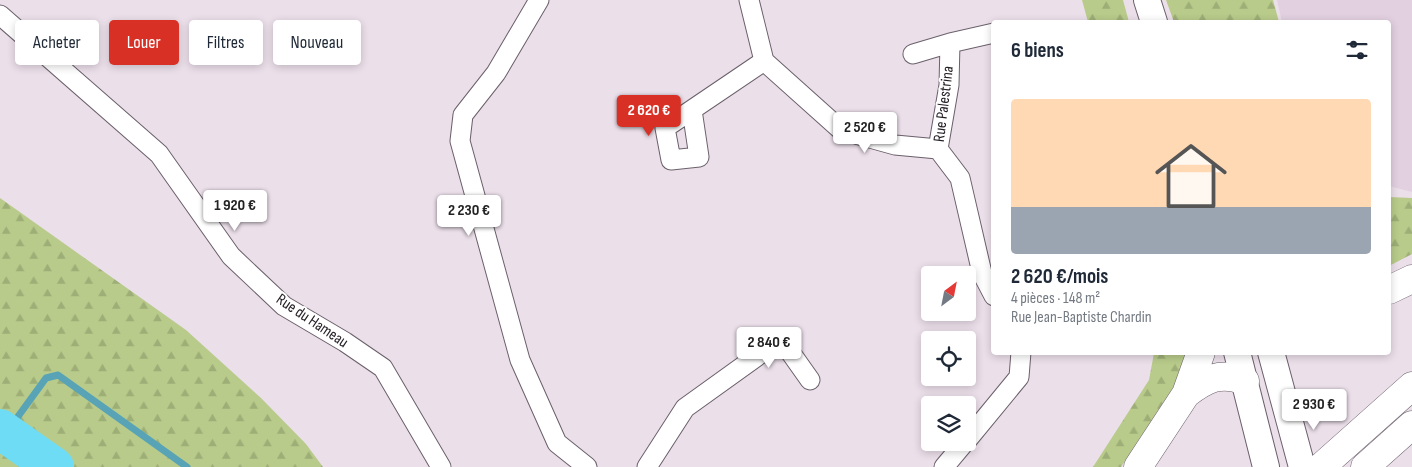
<!DOCTYPE html>
<html lang="fr">
<head>
<meta charset="utf-8">
<style>
	:root { --surface:#fff; --page:#f6f6f7; --text:#1f2937; --muted:#747a83; --line:#e0e1e3; --accent:#d93025 }
	body { margin:0; font-family:"Sofia Sans Condensed",sans-serif; background:var(--page); color:var(--text); height:100vh; display:flex; flex-direction:column; font-size:19px; white-space:nowrap }
	* { box-sizing:border-box; margin:0 }
	p { font-size:16px; color:var(--muted) }
	.icon { flex:none; width:28px; height:28px; fill:none; stroke:currentColor; stroke-width:2; stroke-linecap:round; stroke-linejoin:round }
	.map { position:relative; flex:1; overflow:hidden }
	.side { position:absolute; left:991px; top:20px; width:400px; height:335px; display:flex; flex-direction:column; background:var(--surface); border-radius:5px; box-shadow:0 2px 8px #0003 }
	.side>* { flex:none }
	.top-card { position:absolute; left:15px; top:20px; width:475px; height:45px; display:flex; gap:10px }
	.needle { width:32px; rotate:32deg }
	.fabs { position:absolute; left:921px; top:266px; display:grid; gap:10px }
	.fabs a { display:grid; place-items:center; width:55px; height:55px; border-radius:5px; background:var(--surface); box-shadow:0 2px 8px #0003; font-size:25px }
	.price { position:absolute; translate:-50% -42px; padding:0 11px; border-radius:5px; background:#fff; color:#222; font-size:16px; line-height:32px; filter:drop-shadow(0 1px 2px #0008) }
	.price::after { content:''; position:absolute; left:50%; top:30px; width:15px; height:11px; margin-left:-8px; background:inherit; clip-path:polygon(0 0,100% 0,50% 100%) }
	.price.current { background:var(--accent); color:#fff }
	ul { padding:0; list-style:none }
	li { display:grid; align-content:center; gap:10px; height:265px; padding:0 20px }
	li+li { border-top:1px solid var(--line) }
	li span { display:grid; place-items:center; height:155px; border-radius:5px; color:#555 }
	li>.icon { margin-inline-start:auto }
	span .icon { width:90px; height:90px; fill:#fffc; stroke-width:1 }
	li b { font-size:21px }
	h2 { display:flex; justify-content:space-between; align-items:center; height:60px; padding:0 20px; font-size:21px }
	.pill { padding:0 18px; border-radius:5px; background:var(--surface); box-shadow:0 2px 8px #0003; font-size:18px; line-height:45px }
	.pill.current { background:var(--accent); color:#fff }
	.map>svg:first-child { display:block }
	.built { fill:#e2d0e1 }
	.forest { fill:url(#forest-firs) }
	.lines { fill:none; stroke-linecap:round; stroke-linejoin:round }
	.stream { stroke:#58a4b6; stroke-width:7 }
	.river { stroke:#6edcf4; stroke-width:40 }
	.street-casing { stroke:#6a606a; stroke-width:21 }
	.secondary-casing { stroke:#6a606a; stroke-width:28 }
	.highway-casing { stroke:#6a606a; stroke-width:29 }
	.street { stroke:#fff; stroke-width:19 }
	.secondary { stroke:#fff; stroke-width:26 }
	.highway { stroke:#fff; stroke-width:28 }
	.labels { text-anchor:middle; dominant-baseline:central; stroke-width:4; stroke-linejoin:round; paint-order:stroke }
	.street-label { font-size:16px; fill:#252025; stroke:#fff }
</style>
</head>
<body>
<div class="map">
<svg width="1412" height="467" viewBox="0 0 1412 467">
	<defs>
		<pattern id="forest-firs" width="22" height="20" patternUnits="userSpaceOnUse" patternTransform="scale(1.25)"><rect width="22" height="20" fill="#b8cb8a"/><path d="M5 1l3.5 6h-7zM16 11l3.5 6h-7z" fill="#9eae77"/></pattern>
	</defs>
	<rect width="100%" height="100%" fill="#ebdfea"/>
	<path class="built" d="M1277,0H1412V192L1389,186V22H1282Z"/>
	<path class="forest" d="M1082,0H1123L1129,22H1088Z
		M1166,0H1273L1279,22H1174Z
		M1389,197L1412,198V254L1389,266Z
		M0,198L186,330L261,398L306,444L323,467H0Z
		M1154,353H1189L1188,365L1121,467H1093L1149,380Z"/>
	<g class="lines">
		<path class="stream" d="M6,433L46,378L58,375L187,467"/>
		<path class="river" d="M0,429L54,467"/>
		<g class="street-casing">
			<path id="street" d="M539,0L496,73L463,115L460,141L520,360L557,443L587,467
				M749,0L764,61L841,130L895,145L938,149L960,178L982,273L994,296
				M0,15L159,154L231,256L284,306L345,342L383,368L441,467
				M913,54L950,43
				M692,110L699,157L671,160L665,128L764,61
				M938,149L949,85L950,43L994,33
				M968,439L1019,377L1021,352
				M647,467L685,408L781,339L810,380
				M944,467L965,442"/>
		</g>
		<g class="secondary-casing">
			<path id="secondary" d="M1147,0L1154,22
				M1237,352L1266,467
				M1271,352L1302,467"/>
		</g>
		<g class="highway-casing">
			<path id="highway" d="M1389,290L1412,279
				M1186,394C1206,379 1220,371 1245,381
				M1138,467L1186,394L1201,352
				M1321,467L1412,386
				M1365,467L1412,425"/>
		</g>
		<use href="#street" class="street"/>
		<use href="#secondary" class="secondary"/>
		<use href="#highway" class="highway"/>
	</g>
	<g class="labels">
		<g class="street-label">
			<text transform="translate(944 104) rotate(-83)">Rue Palestrina</text>
			<text transform="translate(312 321) rotate(34)">Rue du Hameau</text>
		</g>
	</g>
</svg>
<div class="fabs">
<a><svg class="needle" viewBox="-14 -14 28 28"><path d="M0-13l5 13h-10z" fill="#e53935"/><path d="M0 13l5-13h-10z" fill="#747a83"/></svg></a>
<a><svg class="icon" aria-label="locate" viewBox="0 0 24 24"><circle cx="12" cy="12" r="6"/><path d="M12 2v4M12 18v4M2 12h4M18 12h4"/></svg></a>
<a><svg class="icon" aria-label="layers" viewBox="0 0 24 24"><path d="M12 4l9 5-9 5-9-5zM3 14l9 5 9-5"/></svg></a>
</div>
<b class="price current" style="left:649px;top:137px">2 620 €</b>
<b class="price" style="left:865px;top:154px">2 520 €</b>
<b class="price" style="left:235px;top:232px">1 920 €</b>
<b class="price" style="left:469px;top:237px">2 230 €</b>
<b class="price" style="left:769px;top:369px">2 840 €</b>
<b class="price" style="left:1314px;top:431px">2 930 €</b>
<div class="top-card">
<a class="pill">Acheter</a>
<a class="pill current">Louer</a>
<a class="pill">Filtres</a>
<a class="pill">Nouveau</a>
</div>
<section class="side">
<h2>6 biens<svg class="icon" aria-label="filters" viewBox="0 0 24 24"><path d="M4 7h16M4 17h16"/><circle cx="9" cy="7" r="2"/><circle cx="15" cy="17" r="2"/></svg></h2>
<ul>
<li><span style="background:linear-gradient(#ffd9b3 70%,#9aa5b1 0)"><svg class="icon" aria-label="home" viewBox="0 0 24 24"><path d="M3 11l9-7 9 7M6 9v11h12V9"/></svg></span><div><b>2 620 €/mois</b><p>4 pièces · 148 m²</p><p>Rue Jean-Baptiste Chardin</p></div></li>
</ul>
</section>
</div>
</body>
</html>
